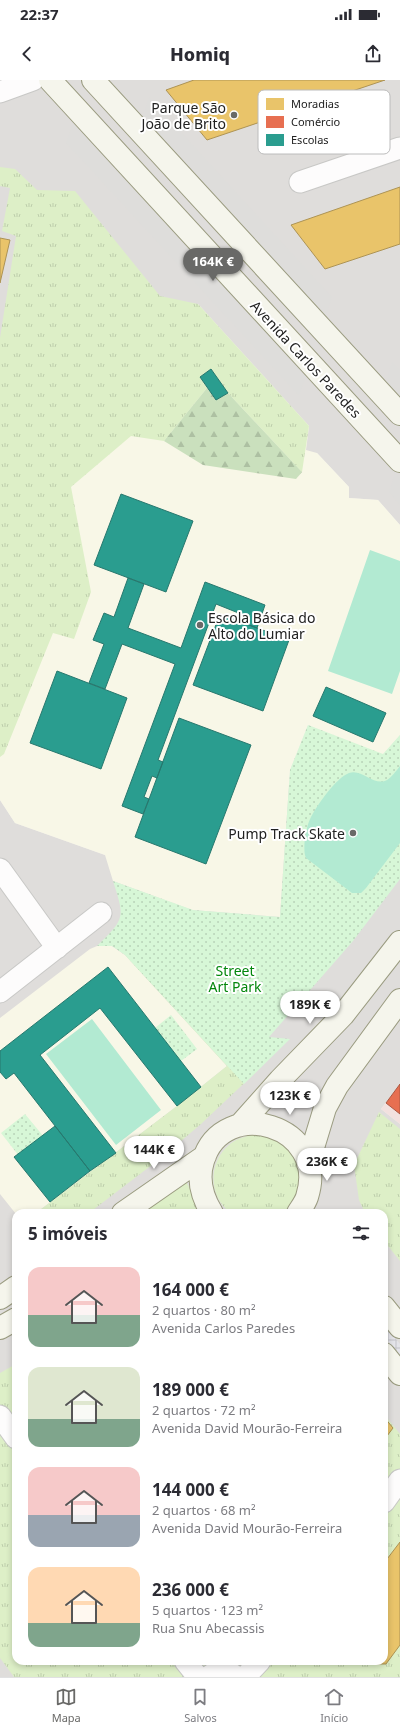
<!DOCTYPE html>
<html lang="pt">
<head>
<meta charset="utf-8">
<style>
	:root { --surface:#fff; --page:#f2f2f3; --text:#2b2b33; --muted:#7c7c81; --line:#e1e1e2; --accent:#696967 }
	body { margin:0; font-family:"Noto Sans",sans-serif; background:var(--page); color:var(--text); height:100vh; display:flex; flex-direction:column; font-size:15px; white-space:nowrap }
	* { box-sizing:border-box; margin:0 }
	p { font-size:13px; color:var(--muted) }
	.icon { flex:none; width:22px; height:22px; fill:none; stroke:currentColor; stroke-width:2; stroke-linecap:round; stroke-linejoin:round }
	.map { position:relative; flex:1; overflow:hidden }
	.sheet { position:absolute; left:12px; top:1129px; width:376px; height:456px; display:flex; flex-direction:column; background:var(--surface); border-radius:12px; box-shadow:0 2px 6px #0003 }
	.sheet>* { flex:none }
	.price { position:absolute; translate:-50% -34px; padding:0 9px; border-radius:14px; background:#fff; color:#222; font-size:13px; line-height:26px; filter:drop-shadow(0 1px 2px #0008) }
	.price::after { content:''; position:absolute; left:50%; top:24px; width:12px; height:9px; margin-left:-6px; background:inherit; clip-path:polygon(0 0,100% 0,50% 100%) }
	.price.selected { background:var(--accent); color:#fff }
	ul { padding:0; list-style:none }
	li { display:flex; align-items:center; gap:12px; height:100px; padding:0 16px }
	li span { display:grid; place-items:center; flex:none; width:112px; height:80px; border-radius:12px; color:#555 }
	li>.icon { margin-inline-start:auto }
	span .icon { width:48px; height:48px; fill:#fffc; stroke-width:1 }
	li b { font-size:17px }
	h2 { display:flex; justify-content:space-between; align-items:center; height:48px; padding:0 16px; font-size:17px }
	.status { display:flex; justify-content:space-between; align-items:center; height:28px; padding:0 20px; background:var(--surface); direction:ltr }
	.status svg { height:11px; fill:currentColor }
	header { display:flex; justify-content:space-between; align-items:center; height:52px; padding:0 16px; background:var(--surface); font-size:18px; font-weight:800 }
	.dock { display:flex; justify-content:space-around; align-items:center; height:56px; border-top:1px solid var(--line); background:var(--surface); font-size:11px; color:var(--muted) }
	.dock a { display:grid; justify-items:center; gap:2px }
	.dock .selected { color:var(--accent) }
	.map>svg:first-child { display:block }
	.residential { fill:#dfdddb; fill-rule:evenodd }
	.commercial { fill:#f2e1df }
	.education { fill:#f8f7e7 }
	.religious { fill:#dedddb }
	.grass { fill:url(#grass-tufts) }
	.forest { fill:url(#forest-firs) }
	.park { fill:url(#park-dots) }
	.pitch { fill:#b2ead2 }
	.plaza { fill:url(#plaza-grid) }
	.homes { fill:#e9c46a; stroke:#ad9354 }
	.shops { fill:#e76f51; stroke:#ac5843 }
	.schools { fill:#2a9d8f; stroke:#27786e }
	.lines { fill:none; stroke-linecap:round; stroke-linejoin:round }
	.street-casing { stroke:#c8c8c6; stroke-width:23 }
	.secondary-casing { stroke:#9a9b80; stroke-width:24 }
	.street { stroke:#fdfcfc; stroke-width:21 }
	.secondary { stroke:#f5f5ec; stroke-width:22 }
	.poi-dot { fill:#696967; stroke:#fff; stroke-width:1.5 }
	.labels { text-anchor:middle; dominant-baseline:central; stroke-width:4; stroke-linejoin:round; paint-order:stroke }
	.poi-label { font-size:14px; fill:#212121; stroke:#fff; text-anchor:end }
	.street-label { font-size:14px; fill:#212121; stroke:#fff }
	.park-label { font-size:14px; fill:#03870c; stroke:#fff }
	.key { fill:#fff; stroke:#bcbcbc; stroke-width:1 }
	.key-label { font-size:11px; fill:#212121 }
</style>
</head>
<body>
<div class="status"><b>22:37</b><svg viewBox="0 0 49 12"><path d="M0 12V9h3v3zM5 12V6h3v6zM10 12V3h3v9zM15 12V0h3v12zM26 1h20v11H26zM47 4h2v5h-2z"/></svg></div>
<header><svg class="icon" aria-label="back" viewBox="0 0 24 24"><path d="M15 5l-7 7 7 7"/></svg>Homiq<svg class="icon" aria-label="share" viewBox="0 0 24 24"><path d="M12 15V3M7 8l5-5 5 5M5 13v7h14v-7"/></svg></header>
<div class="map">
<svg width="400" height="1597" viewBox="0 0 400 1597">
	<defs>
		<pattern id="grass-tufts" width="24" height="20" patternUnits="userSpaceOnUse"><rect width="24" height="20" fill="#ddefc7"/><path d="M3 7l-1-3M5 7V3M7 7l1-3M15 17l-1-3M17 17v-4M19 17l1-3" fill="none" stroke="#bdcdab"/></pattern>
		<pattern id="forest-firs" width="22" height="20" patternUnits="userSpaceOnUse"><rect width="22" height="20" fill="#cae0bd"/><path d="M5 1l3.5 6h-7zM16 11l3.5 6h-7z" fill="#adc0a2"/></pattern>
		<pattern id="park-dots" width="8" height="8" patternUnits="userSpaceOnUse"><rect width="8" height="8" fill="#d7f7d7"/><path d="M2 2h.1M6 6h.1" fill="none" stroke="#b8d3b8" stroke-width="1.8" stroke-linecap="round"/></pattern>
		<pattern id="plaza-grid" width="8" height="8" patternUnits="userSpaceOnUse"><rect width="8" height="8" fill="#e4e4e9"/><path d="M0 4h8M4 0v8" fill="none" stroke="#c3c3c8"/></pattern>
	</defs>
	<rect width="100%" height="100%" fill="#f0eeea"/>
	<path class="residential" d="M0,0H400V445L378,420L349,418V407L317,373L0,405Z
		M400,655V1004L381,1029L400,1044V1597H0V720L15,743L105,775L383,674ZM16,1133H384V1581H16Z"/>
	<path class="commercial" d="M400,1004V1044L381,1029Z"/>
	<path class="education" d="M198,224L309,346L306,370L317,373L349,407V418L378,420L400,445V655L383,675L308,645L290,690L280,837L192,830L113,801L105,775L15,743L0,720V405Z
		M97,866H112L125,875L227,986L177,1026L36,1133H16V1134L0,1114V938L90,869Z"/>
	<path class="religious" d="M149,17L332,217L326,236L143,36Z
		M73,43L306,296L299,316L66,63Z
		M392,282L400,290V316L386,301Z
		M395,393L400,398V425L389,412Z"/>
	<path class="grass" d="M0,87L15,89L37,110L75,111L160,216L198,224L309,346L302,392L228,313L211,289L200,297L207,308L164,361L131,356L71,407L91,512L74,559L53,553L4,674L0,677V258L16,156L2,151L10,108L0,106Z
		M125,875L258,990L201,1044L161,1078L89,1133H36L177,1026L227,986Z
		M379,1032L400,1049V1181L384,1161V1133H365L359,1120L354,1085Z
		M252,1055C298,1057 315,1100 283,1133H231C208,1117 208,1082 229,1065C235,1059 244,1057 252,1055Z
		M185,1101C191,1106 194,1125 198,1133H140Z
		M16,1284V1581H384V1334L400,1354V1597H14L0,1578V1293Z"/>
	<path class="forest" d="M207,308L216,320L228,313L302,392L296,399L203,385L164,361Z"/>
	<path class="park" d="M308,645L383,674L400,655V799L353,861L269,957L290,959L244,1004L125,875L112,866H97C125,839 125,838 113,801L193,830L280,837L290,690Z
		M171,935L197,969L181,981L155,948Z
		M25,1034L44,1057L19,1076L1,1053Z"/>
	<path class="pitch" d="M370,470L400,481V591L392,614L328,591Z
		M400,686V763L366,808L361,813H352L306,778C302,770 306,746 311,737C318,724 336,698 349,693C362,688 374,707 387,700C392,697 396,691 400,686Z
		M92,939L161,1030L116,1065L46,974Z"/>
	<path class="plaza" d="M384,1245L400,1264V1276L384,1256Z"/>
	<path class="homes" d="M194,0H385L207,60L166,10Z
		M400,107V164L325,189L291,145Z
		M0,158L10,160L0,203Z
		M384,1337L393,1348L384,1360Z
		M400,1462V1565L386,1584L310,1583L311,1581H384V1483Z"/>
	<path class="shops" d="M400,1004V1034L386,1023Z"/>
	<path class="schools" d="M211,289L228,313L216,320L200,297Z
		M121,414L193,441L166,512L94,485Z
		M128,498L144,504L128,548L181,568L205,502L265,525L257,548L238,541L241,534L216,524L158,680L163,682L157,698L152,696L144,717L149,719L143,734L122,726L175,584L122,564L105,609L89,603L104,564L93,560L104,533L114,537Z
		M220,534L289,560L263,631L193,605Z
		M57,591L127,618L101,689L30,663Z
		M326,607L386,633L373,662L313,636Z
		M179,638L251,665L206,784L135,757Z
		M108,887L201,1007L177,1026L100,928L40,975L116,1073L90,1091L14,993L6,999L0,992V971Z
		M55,1046L90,1091L50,1122L14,1077Z"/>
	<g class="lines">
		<g class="street-casing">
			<path id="street" d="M0,12L33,0
				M300,102L400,68
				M0,789L57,868
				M0,912L101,833
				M0,1336L16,1358
				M384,1422L400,1400
				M185,1581L198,1597
				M208,1597C218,1589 227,1590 237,1597
				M245,1597L260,1581"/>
		</g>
		<g class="secondary-casing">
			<path id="secondary" d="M50,0L400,381
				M93,0L400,334
				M240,1045L280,1000L343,935L400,862
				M308,1084L325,1028L337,1006L400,920
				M123,1133L205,1076
				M212,1133C202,1117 197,1100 203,1081C223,1014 330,1045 307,1117C305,1123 301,1128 298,1133
				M0,1218L16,1207
				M384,1227L400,1247
				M0,1248L16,1239
				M384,1274L400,1294"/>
		</g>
		<use href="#street" class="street"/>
		<use href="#secondary" class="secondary"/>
	</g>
	<g class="poi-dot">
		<circle cx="234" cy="35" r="4"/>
		<circle cx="200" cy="545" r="4"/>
		<circle cx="353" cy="753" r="4"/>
	</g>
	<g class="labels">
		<g class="poi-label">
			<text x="226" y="27">Parque São<tspan x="226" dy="16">João de Brito</tspan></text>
			<text x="208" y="537" text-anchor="start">Escola Básica do<tspan x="208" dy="16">Alto do Lumiar</tspan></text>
			<text x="345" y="753">Pump Track Skate</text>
		</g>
		<g class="street-label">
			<text transform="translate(306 279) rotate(47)">Avenida Carlos Paredes</text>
		</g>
		<g class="park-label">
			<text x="235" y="890">Street<tspan x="235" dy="16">Art Park</tspan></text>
		</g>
	</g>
	<rect x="258" y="10" width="132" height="64" rx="6" class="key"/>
	<rect x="266" y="18" width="18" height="12" fill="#e9c46a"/>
	<rect x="266" y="36" width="18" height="12" fill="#e76f51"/>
	<rect x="266" y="54" width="18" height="12" fill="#2a9d8f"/>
	<g class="key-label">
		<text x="291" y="28">Moradias</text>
		<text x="291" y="46">Comércio</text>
		<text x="291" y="64">Escolas</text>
	</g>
</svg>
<b class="price selected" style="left:213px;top:202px">164K €</b>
<b class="price" style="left:310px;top:945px">189K €</b>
<b class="price" style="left:290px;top:1036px">123K €</b>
<b class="price" style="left:154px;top:1090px">144K €</b>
<b class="price" style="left:327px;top:1102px">236K €</b>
<section class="sheet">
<h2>5 imóveis<svg class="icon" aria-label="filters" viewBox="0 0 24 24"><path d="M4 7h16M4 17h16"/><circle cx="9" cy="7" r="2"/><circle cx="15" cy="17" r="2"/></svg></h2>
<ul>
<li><span style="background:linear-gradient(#f6c9c9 60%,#7fa58c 0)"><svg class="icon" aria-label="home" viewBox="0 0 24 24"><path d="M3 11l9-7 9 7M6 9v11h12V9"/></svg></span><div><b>164 000 €</b><p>2 quartos · 80 m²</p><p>Avenida Carlos Paredes</p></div></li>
<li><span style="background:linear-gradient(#dfe7d0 65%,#7fa58c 0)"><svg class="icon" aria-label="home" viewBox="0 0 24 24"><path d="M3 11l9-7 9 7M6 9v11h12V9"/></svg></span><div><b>189 000 €</b><p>2 quartos · 72 m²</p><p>Avenida David Mourão-Ferreira</p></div></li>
<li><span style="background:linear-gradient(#f6c9c9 60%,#9aa5b1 0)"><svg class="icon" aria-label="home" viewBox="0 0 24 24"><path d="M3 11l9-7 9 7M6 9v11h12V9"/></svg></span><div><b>144 000 €</b><p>2 quartos · 68 m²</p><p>Avenida David Mourão-Ferreira</p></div></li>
<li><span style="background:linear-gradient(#ffd9b3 70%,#7fa58c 0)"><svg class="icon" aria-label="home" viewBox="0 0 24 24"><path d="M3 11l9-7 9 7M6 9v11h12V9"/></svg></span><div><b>236 000 €</b><p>5 quartos · 123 m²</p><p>Rua Snu Abecassis</p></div></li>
</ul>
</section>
</div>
<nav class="dock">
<a class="selected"><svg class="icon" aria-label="map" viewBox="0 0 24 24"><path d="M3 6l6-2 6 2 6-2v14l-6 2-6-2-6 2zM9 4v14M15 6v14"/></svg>Mapa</a>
<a><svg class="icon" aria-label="saved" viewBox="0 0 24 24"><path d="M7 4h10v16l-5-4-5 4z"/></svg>Salvos</a>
<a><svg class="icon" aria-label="home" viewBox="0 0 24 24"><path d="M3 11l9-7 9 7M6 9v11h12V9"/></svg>Início</a>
</nav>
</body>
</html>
